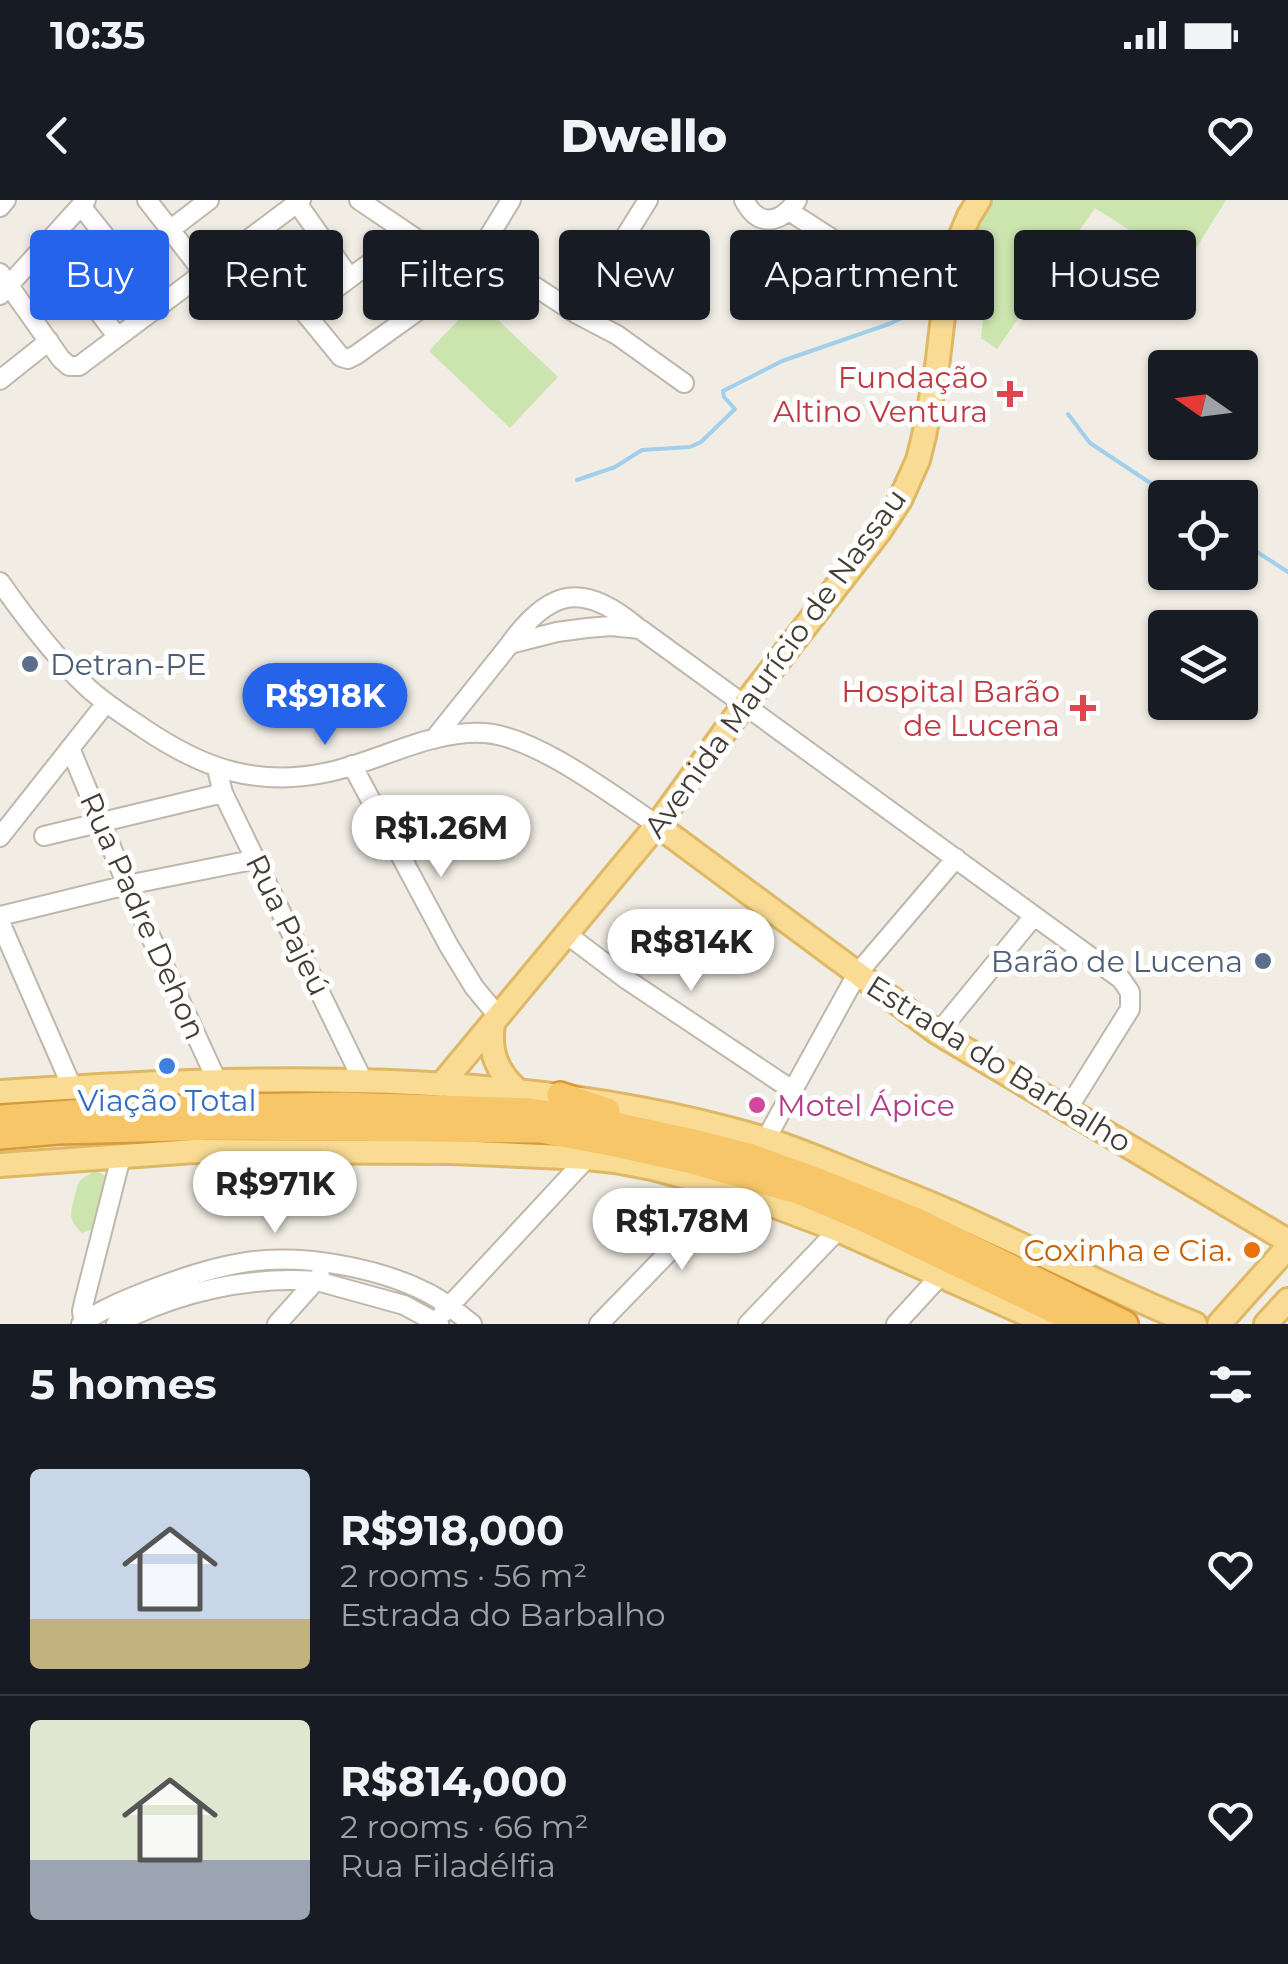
<!DOCTYPE html>
<html lang="en">
<head>
<meta charset="utf-8">
<style>
	:root { --surface:#171b24; --page:#242831; --text:#f1f3f6; --muted:#9ea1a6; --line:#363941; --accent:#2563eb }
	body { margin:0; font-family:Montserrat,sans-serif; background:var(--page); color:var(--text); height:100vh; display:flex; flex-direction:column; font-size:38px; white-space:nowrap }
	* { box-sizing:border-box; margin:0 }
	p { font-size:32px; color:var(--muted) }
	.icon { flex:none; width:55px; height:55px; fill:none; stroke:currentColor; stroke-width:2; stroke-linecap:round; stroke-linejoin:round }
	.map { position:relative; height:1124px; overflow:hidden }
	.panel { display:flex; flex-direction:column; background:var(--surface); flex:1 }
	.panel>* { flex:none }
	.banner { position:absolute; left:30px; top:30px; width:1230px; height:90px; display:flex; gap:20px }
	.needle { width:65px; rotate:284deg }
	.fabs { position:absolute; left:1148px; top:150px; display:grid; gap:20px }
	.fabs a { display:grid; place-items:center; width:110px; height:110px; border-radius:10px; background:var(--surface); box-shadow:0 2px 8px #0004; font-size:50px }
	.price { position:absolute; translate:-50% -85px; padding:0 22px; border-radius:35px; background:#fff; color:#222; font-size:32px; line-height:65px; filter:drop-shadow(0 2px 5px #0008) }
	.price::after { content:''; position:absolute; left:50%; top:60px; width:30px; height:22px; margin-left:-15px; background:inherit; clip-path:polygon(0 0,100% 0,50% 100%) }
	.price.on { background:var(--accent); color:#fff }
	ul { padding:0; list-style:none }
	li { display:flex; align-items:center; gap:30px; height:250px; padding:0 30px }
	li+li { border-top:2px solid var(--line) }
	li span { display:grid; place-items:center; flex:none; width:280px; height:200px; border-radius:10px; color:#555 }
	li>.icon { margin-inline-start:auto }
	span .icon { width:120px; height:120px; fill:#fffc; stroke-width:1 }
	li b { font-size:42px }
	h2 { display:flex; justify-content:space-between; align-items:center; height:120px; padding:0 30px; font-size:42px }
	.pill { padding:0 35px; border-radius:10px; background:var(--surface); box-shadow:0 2px 8px #0004; font-size:35px; line-height:90px }
	.pill.on { background:var(--accent); color:#fff }
	.status { display:flex; justify-content:space-between; align-items:center; height:70px; padding:0 50px; background:var(--surface); direction:ltr }
	.status svg { height:28px; fill:currentColor }
	header { display:flex; justify-content:space-between; align-items:center; height:130px; padding:0 30px; background:var(--surface); font-size:45px; font-weight:800 }
	.map>svg:first-child { display:block }
	.green { fill:#cce4ae }
	.lines { fill:none; stroke-linecap:round; stroke-linejoin:round }
	.stream { stroke:#a2cfec; stroke-width:4 }
	.minor-casing { stroke:#bfb7aa; stroke-width:22 }
	.major-casing { stroke:#deb865; stroke-width:28 }
	.highway-casing { stroke:#d69a39; stroke-width:30 }
	.minor { stroke:#fff; stroke-width:18 }
	.major { stroke:#f9db94; stroke-width:22 }
	.highway { stroke:#f7c669; stroke-width:25 }
	.health-dot { fill:#e0444e; stroke:#fff; stroke-width:4 }
	.service-dot { fill:#5c6f8a; stroke:#fff; stroke-width:4 }
	.shop-dot { fill:#3f7fe0; stroke:#fff; stroke-width:4 }
	.hotel-dot { fill:#d1479c; stroke:#fff; stroke-width:4 }
	.food-dot { fill:#e8710a; stroke:#fff; stroke-width:4 }
	.labels { text-anchor:middle; dominant-baseline:central; stroke-width:10; stroke-linejoin:round; paint-order:stroke }
	.health-label { font-size:30px; fill:#be3a42; stroke:#fff; text-anchor:end }
	.street-label { font-size:30px; fill:#433d34; stroke:#fff }
	.service-label { font-size:30px; fill:#4e5e75; stroke:#fff; text-anchor:start }
	.shop-label { font-size:30px; fill:#366cbe; stroke:#fff }
	.hotel-label { font-size:30px; fill:#b23c85; stroke:#fff; text-anchor:start }
	.food-label { font-size:30px; fill:#c56008; stroke:#fff; text-anchor:end }
</style>
</head>
<body>
<div class="status"><b>10:35</b><svg viewBox="0 0 49 12"><path d="M0 12V9h3v3zM5 12V6h3v6zM10 12V3h3v9zM15 12V0h3v12zM26 1h20v11H26zM47 4h2v5h-2z"/></svg></div>
<header><svg class="icon" aria-label="back" viewBox="0 0 24 24"><path d="M15 5l-7 7 7 7"/></svg>Dwello<svg class="icon" aria-label="heart" viewBox="0 0 24 24"><path d="M12 20l-8-8c-3-5 5-10 8-4 3-6 11-1 8 4z"/></svg></header>
<div class="map">
<svg width="1288" height="1124" viewBox="0 0 1288 1124">
	<rect width="100%" height="100%" fill="#f1ede4"/>
	<path class="green" d="M994,0H1226L1185,66L1095,8L997,149L981,138L983,118L977,112L981,77L961,70L985,14Z
		M477,100L558,177L510,228L429,151Z
		M96,971L104,975L112,984L94,1029L82,1033C71,1022 69,1017 73,1003C79,983 74,981 96,971Z"/>
	<g class="lines">
		<path class="stream" d="M1068,214L1090,243L1173,298
			M577,280L615,267L642,250L690,247L701,242L735,209L724,197L723,191L782,161L889,124L919,110L926,112
			M1240,341L1288,372"/>
		<g class="minor-casing">
			<path id="minor" d="M147,0L203,72
				M359,0L458,67
				M744,0C759,29 781,23 797,0
				M297,3L350,78
				M81,6L160,105
				M0,7L6,0
				M789,11L905,86
				M171,29L209,0
				M246,41L341,157L348,159L356,155L451,87L458,77V67
				M47,44L117,136
				M458,67L480,51L511,0
				M0,73L61,159L69,166H79L301,0
				M528,82L577,114L617,135L684,183
				M0,95L86,0
				M304,112L409,34
				M577,114L648,0
				M0,180L49,141
				M0,382C26,419 54,456 87,487C104,503 124,515 143,528C202,568 256,588 329,572C380,561 430,530 484,533C535,536 614,596 657,625
				M510,444C550,388 584,382 637,427
				M434,539L510,444L557,432L587,428L611,426L640,429L1121,779L1130,792V809L1067,910
				M70,548L127,685L218,883
				M352,565L449,746L474,787L498,816
				M217,569L223,593L363,881
				M44,636L223,593
				M0,637L106,503
				M0,716L127,685L257,659
				M0,722L72,887
				M565,733L626,779L792,890
				M938,833L1034,716
				M766,939L857,774L956,658
				M443,1113L587,958
				M81,1124C102,1109 127,1099 150,1090C181,1078 214,1067 247,1062C303,1054 377,1067 428,1093C444,1101 458,1113 472,1124
				M84,1124L82,1111L85,1098L121,957
				M116,1124C177,1092 248,1076 317,1081L404,1105L439,1124
				M277,1124L320,1076
				M599,1124L730,989
				M748,1124L838,1030
				M896,1124L940,1076"/>
		</g>
		<g class="major-casing">
			<path id="major" d="M657,625L938,833L1288,1041
				M493,823C489,851 496,871 517,890
				M441,885L657,625L744,505L879,332L900,300L918,260L924,236L937,167L948,74L956,47L969,16L979,0
				M0,892C250,875 522,866 765,939C798,949 831,964 864,977C896,990 929,1002 961,1017C1039,1052 1115,1092 1195,1124
				M0,965L194,951L452,952L587,958L615,961L652,968L730,989L838,1030L1049,1124
				M1219,1124L1288,1047
				M1266,1124L1288,1100"/>
		</g>
		<g class="highway-casing">
			<path id="highway" d="M560,895L607,911
				M0,918L129,909L342,905L530,911L597,921L702,944L749,956L818,981L915,1020L1125,1124
				M0,936L58,931L219,927L540,930L615,944L688,960L801,992L862,1018L1083,1124"/>
		</g>
		<use href="#minor" class="minor"/>
		<use href="#major" class="major"/>
		<use href="#highway" class="highway"/>
	</g>
	<g class="health-dot">
		<path d="M1005 179h10v10h10v10h-10v10h-10v-10h-10v-10h10z"/>
		<path d="M1078 493h10v10h10v10h-10v10h-10v-10h-10v-10h10z"/>
	</g>
	<g class="service-dot">
		<circle cx="30" cy="464" r="10"/>
		<circle cx="1263" cy="761" r="10"/>
	</g>
	<circle class="shop-dot" cx="167" cy="866" r="10"/>
	<circle class="hotel-dot" cx="757" cy="905" r="10"/>
	<circle class="food-dot" cx="1252" cy="1050" r="10"/>
	<g class="labels">
		<g class="health-label">
			<text x="988" y="177">Fundação<tspan x="988" dy="34">Altino Ventura</tspan></text>
			<text x="1060" y="491">Hospital Barão<tspan x="1060" dy="34">de Lucena</tspan></text>
		</g>
		<g class="street-label">
			<text transform="translate(775 463) rotate(-54)">Avenida Maurício de Nassau</text>
			<text transform="translate(143 716) rotate(66)">Rua Padre Dehon</text>
			<text transform="translate(288 725) rotate(64)">Rua Pajeú</text>
			<text transform="translate(999 864) rotate(32)">Estrada do Barbalho</text>
		</g>
		<g class="service-label">
			<text x="50" y="464">Detran-PE</text>
			<text x="1243" y="761" text-anchor="end">Barão de Lucena</text>
		</g>
		<g class="shop-label">
			<text x="167" y="900">Viação Total</text>
		</g>
		<g class="hotel-label">
			<text x="777" y="905">Motel Ápice</text>
		</g>
		<g class="food-label">
			<text x="1232" y="1050">Coxinha e Cia.</text>
		</g>
	</g>
</svg>
<div class="fabs">
<a><svg class="needle" viewBox="-14 -14 28 28"><path d="M0-13l5 13h-10z" fill="#e53935"/><path d="M0 13l5-13h-10z" fill="#9ea1a6"/></svg></a>
<a><svg class="icon" aria-label="locate" viewBox="0 0 24 24"><circle cx="12" cy="12" r="6"/><path d="M12 2v4M12 18v4M2 12h4M18 12h4"/></svg></a>
<a><svg class="icon" aria-label="layers" viewBox="0 0 24 24"><path d="M12 4l9 5-9 5-9-5zM3 14l9 5 9-5"/></svg></a>
</div>
<b class="price on" style="left:325px;top:548px">R$918K</b>
<b class="price" style="left:441px;top:680px">R$1.26M</b>
<b class="price" style="left:691px;top:794px">R$814K</b>
<b class="price" style="left:275px;top:1036px">R$971K</b>
<b class="price" style="left:682px;top:1073px">R$1.78M</b>
<div class="banner">
<a class="pill on">Buy</a>
<a class="pill">Rent</a>
<a class="pill">Filters</a>
<a class="pill">New</a>
<a class="pill">Apartment</a>
<a class="pill">House</a>
</div>
</div>
<section class="panel">
<h2>5 homes<svg class="icon" aria-label="filters" viewBox="0 0 24 24"><path d="M4 7h16M4 17h16"/><circle cx="9" cy="7" r="2"/><circle cx="15" cy="17" r="2"/></svg></h2>
<ul>
<li><span style="background:linear-gradient(#c9d6e8 75%,#c2b280 0)"><svg class="icon" aria-label="home" viewBox="0 0 24 24"><path d="M3 11l9-7 9 7M6 9v11h12V9"/></svg></span><div><b>R$918,000</b><p>2 rooms · 56 m²</p><p>Estrada do Barbalho</p></div><svg class="icon" aria-label="heart" viewBox="0 0 24 24"><path d="M12 20l-8-8c-3-5 5-10 8-4 3-6 11-1 8 4z"/></svg></li>
<li><span style="background:linear-gradient(#dfe7d0 70%,#9aa5b1 0)"><svg class="icon" aria-label="home" viewBox="0 0 24 24"><path d="M3 11l9-7 9 7M6 9v11h12V9"/></svg></span><div><b>R$814,000</b><p>2 rooms · 66 m²</p><p>Rua Filadélfia</p></div><svg class="icon" aria-label="heart" viewBox="0 0 24 24"><path d="M12 20l-8-8c-3-5 5-10 8-4 3-6 11-1 8 4z"/></svg></li>
</ul>
</section>
</body>
</html>
